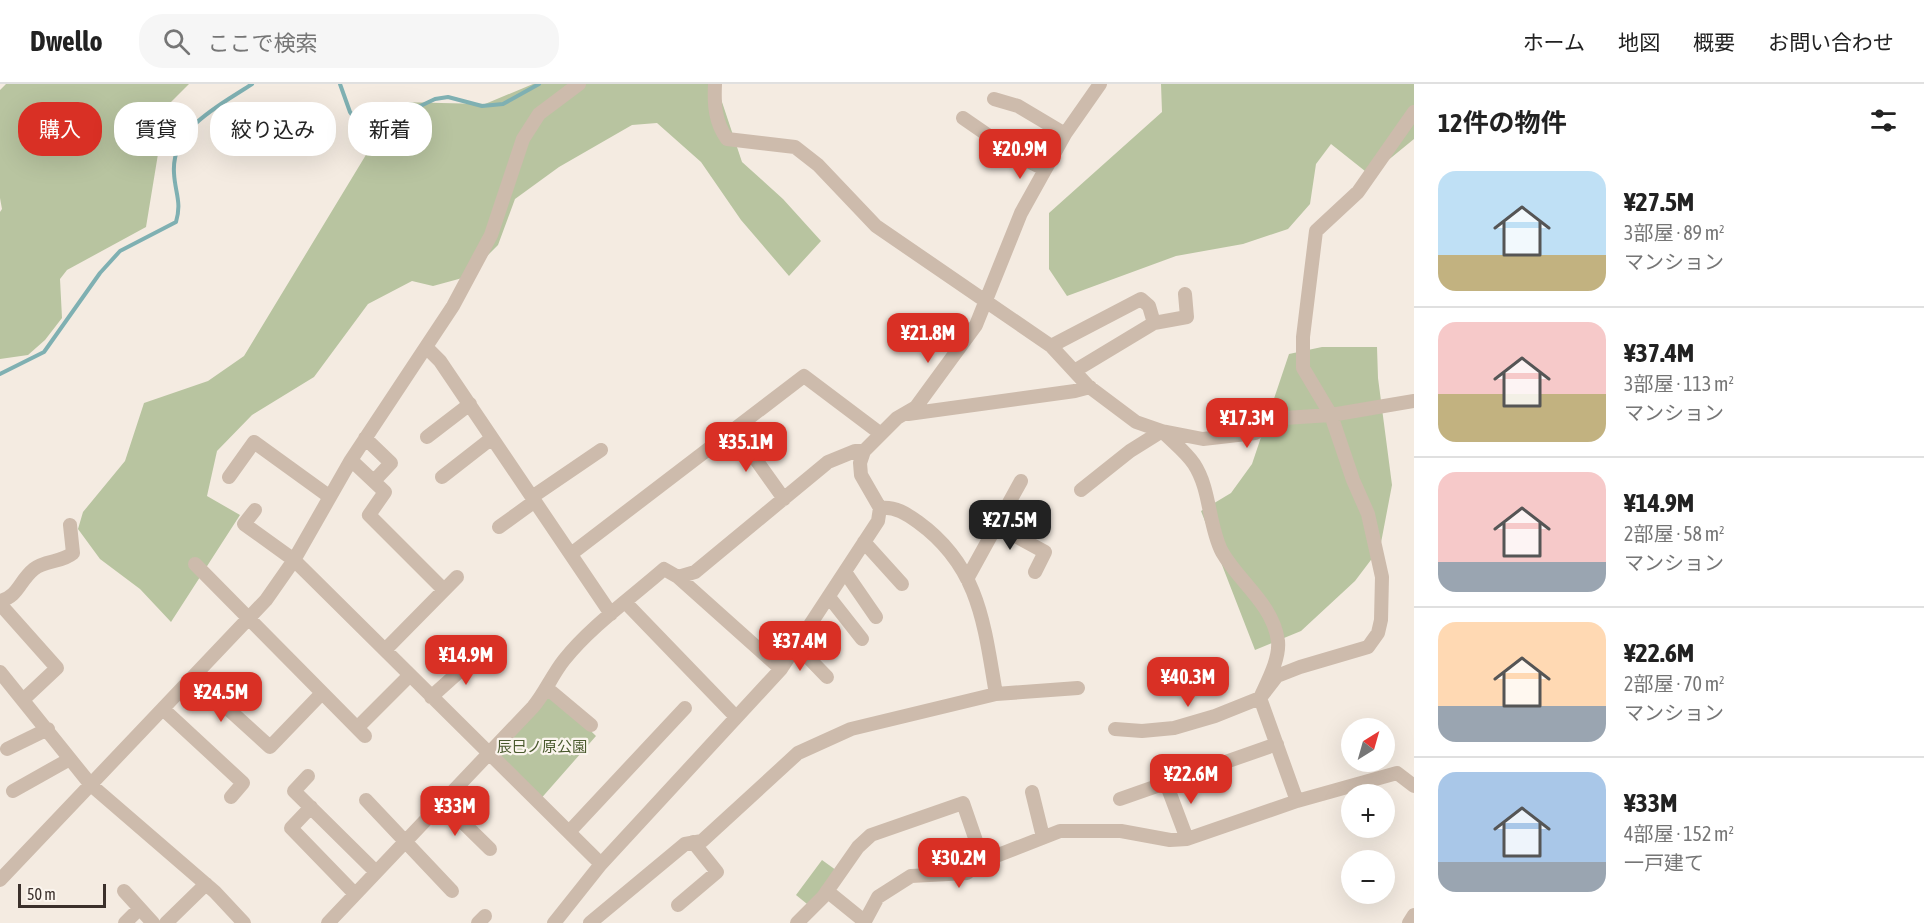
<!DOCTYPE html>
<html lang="ja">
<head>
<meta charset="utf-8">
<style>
	:root { --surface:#fff; --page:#f6f6f6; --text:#222; --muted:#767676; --line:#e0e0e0; --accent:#d93025 }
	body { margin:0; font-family:"Asap Condensed","Noto Sans JP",sans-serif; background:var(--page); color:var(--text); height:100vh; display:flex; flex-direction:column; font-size:22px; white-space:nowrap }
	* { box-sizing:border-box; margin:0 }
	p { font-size:20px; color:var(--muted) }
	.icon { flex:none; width:33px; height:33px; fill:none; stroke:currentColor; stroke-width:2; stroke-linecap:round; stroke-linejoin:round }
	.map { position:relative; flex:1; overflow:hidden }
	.sheet { display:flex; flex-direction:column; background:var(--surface); width:510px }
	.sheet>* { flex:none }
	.top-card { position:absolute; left:18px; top:18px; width:570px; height:54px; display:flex; gap:12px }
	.needle { width:39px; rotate:37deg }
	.buttons { position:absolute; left:1341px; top:634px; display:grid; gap:12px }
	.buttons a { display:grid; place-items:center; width:54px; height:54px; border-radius:50%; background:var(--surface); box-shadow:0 6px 24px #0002; font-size:30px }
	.scale { position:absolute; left:18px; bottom:15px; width:88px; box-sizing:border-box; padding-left:6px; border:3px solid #3b302b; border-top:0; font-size:16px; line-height:21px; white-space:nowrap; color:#3b302b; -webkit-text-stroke:4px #fbf5ee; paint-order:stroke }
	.price { position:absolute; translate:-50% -51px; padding:0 14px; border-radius:12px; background:var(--accent); color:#fff; font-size:20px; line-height:39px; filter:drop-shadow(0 2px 3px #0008) }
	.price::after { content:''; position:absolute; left:50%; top:36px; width:18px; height:14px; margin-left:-9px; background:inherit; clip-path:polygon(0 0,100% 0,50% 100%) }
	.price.current { background:#222; color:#fff }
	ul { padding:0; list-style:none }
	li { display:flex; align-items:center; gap:18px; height:150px; padding:0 24px }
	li+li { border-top:2px solid var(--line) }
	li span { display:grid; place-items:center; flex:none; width:168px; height:120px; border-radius:18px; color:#555 }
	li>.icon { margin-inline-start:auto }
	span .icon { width:72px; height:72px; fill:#fffc; stroke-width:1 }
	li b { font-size:26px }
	h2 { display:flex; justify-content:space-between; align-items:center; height:72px; padding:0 24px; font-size:26px }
	.tag { padding:0 21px; border-radius:24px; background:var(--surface); box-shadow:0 6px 24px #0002; font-size:21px; line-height:54px }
	.tag.current { background:var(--accent); color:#fff }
	header { display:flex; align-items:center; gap:36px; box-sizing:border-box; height:84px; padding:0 30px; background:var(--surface); border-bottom:2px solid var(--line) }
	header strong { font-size:28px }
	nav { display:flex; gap:33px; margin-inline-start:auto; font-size:21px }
	.search { width:420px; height:54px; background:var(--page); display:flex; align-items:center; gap:15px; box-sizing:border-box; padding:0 21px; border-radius:24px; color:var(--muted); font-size:22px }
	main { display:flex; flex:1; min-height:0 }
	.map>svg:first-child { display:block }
	.green { fill:#b8c4a0 }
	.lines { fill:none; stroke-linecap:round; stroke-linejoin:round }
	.stream { stroke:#7fb0b2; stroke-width:4 }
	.minor { stroke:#cdbbac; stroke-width:14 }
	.labels { text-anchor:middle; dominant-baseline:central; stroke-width:4.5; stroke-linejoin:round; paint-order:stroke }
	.park-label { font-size:15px; fill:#4a5a2e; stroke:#fbf5ee }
</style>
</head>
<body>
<header>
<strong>Dwello</strong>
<div class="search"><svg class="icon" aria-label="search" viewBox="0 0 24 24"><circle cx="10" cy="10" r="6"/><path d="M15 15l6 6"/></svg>ここで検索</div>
<nav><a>ホーム</a><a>地図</a><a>概要</a><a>お問い合わせ</a></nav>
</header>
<main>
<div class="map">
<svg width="1414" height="839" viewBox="0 0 1414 839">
	<rect width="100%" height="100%" fill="#f4ebe1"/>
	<path class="green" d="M6,0H189L139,50L158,70L146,143L67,186L60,195L62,234L45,256L28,271L0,275V128L2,125L0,114V6Z
		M533,0H716L742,78L783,115L821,157L789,192L741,136L701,78L657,39L632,41L559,83L515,115L498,161L466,193L433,202L412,197L368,220L314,293L252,331L217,367L207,412L240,431L171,538L140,505L100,475L78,445L83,428L125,377L144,319L208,297L244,272L398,18L485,20Z
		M1161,0H1414V55L1370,91L1331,60L1316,80L1310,120L1288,145L1243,160L1176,172L1067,212L1049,185V129L1162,28Z
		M1322,263H1377L1378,294L1392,401L1380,464L1355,497L1301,547L1255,566L1201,427L1231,409L1252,380L1289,270Z
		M548,605L596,652L538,718L487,669Z
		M822,776L840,789L812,824L796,811Z"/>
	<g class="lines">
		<path class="stream" d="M340,0L350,28L362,45H372L435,15L448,13L482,22L503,20L539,0
			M0,290L44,268L100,189L120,167L176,138C182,118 175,109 174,89C171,44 219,22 252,0"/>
		<path class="minor" d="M715,0C714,21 715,38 727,55L795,63L818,81L876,142L1051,262L1088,302L1136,338L1162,347L1203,355L1255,349L1284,334L1331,331L1414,317
			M994,15L1018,22L1065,50
			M963,34L1018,72L1044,85
			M1051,262L1141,215L1149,222L1154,239
			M426,263L440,277L611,530
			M1076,286L1154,239L1187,233L1185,210
			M908,330L1075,307L1090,303
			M734,345L784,415
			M1162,347C1173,358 1186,368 1194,380C1211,406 1208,441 1222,468C1239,498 1273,520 1278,557C1280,575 1267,598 1260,614L1297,717
			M427,353L470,320
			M365,354L391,379L374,397
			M351,376L385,408L369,431L444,506
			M229,393L254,358L330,413
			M442,393L492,354
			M1081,406L1130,367L1162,347
			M532,413L601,366
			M880,424C895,422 907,430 918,438C980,483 984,541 996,610
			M255,426L244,440L294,476L601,780
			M997,442L1045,468L1035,488
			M499,443L535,417
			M864,458L902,500
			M571,470L804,292L881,350
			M195,480L365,652
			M845,488L876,533
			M678,493L695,488L828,378L855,367H864
			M967,495L1021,397
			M829,513L862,555
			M0,517C19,512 19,497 34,485C45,476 61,479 73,469L70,441
			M625,518L736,633
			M0,520L57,584L24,615
			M796,561L827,593
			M385,566L457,493
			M0,588L91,701L215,808L244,839
			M193,593L270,663L322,609
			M548,605L591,641
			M431,613L481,568
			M163,625L243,699L231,713
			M357,644L410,591
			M1115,645L1142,647L1174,644L1215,632L1260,614L1277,592L1300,583L1368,563L1378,549L1381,536L1382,493L1368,430L1353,396L1331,331L1303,284V253L1316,147L1358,108L1414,28
			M7,665L48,645
			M308,692L294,707L376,788
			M1166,699L1187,755
			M13,707L70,675
			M1032,708L1043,753
			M1120,715L1277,660
			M366,716L452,807
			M442,718L490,765
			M311,723L291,744L354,809
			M569,748L685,624
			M0,796L266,516L294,476L351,376L453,222L491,151L523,55L539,30L579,0
			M124,807L153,839
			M827,807L864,837
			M678,821L717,788L693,758
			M125,839L139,825
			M166,839L206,800
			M328,839L533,623C545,609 552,591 564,576C590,543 632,513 664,485L678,493L781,585
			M478,839L485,832
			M554,839L601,780L781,585L878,437L880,424L861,391L860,379L864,367L897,334L916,323L976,241L1021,129L1065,50L1100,0
			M590,839L685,760L702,757L798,669L851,645L996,610L1078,604
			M797,839L823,813L858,763L871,751L963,719L983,777
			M864,839L878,813L911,792L967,789L983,777L1060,747H1121L1170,756L1187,755L1297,717L1397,689L1414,702
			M1409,839L1414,831"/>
	</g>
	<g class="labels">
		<g class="park-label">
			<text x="542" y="662">辰巳ノ原公園</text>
		</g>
	</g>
</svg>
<div class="buttons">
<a><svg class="needle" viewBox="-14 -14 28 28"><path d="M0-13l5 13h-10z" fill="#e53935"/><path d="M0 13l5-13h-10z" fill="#767676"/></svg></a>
<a>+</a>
<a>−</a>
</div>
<div class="scale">50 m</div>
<b class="price" style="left:1020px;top:96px">¥20.9M</b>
<b class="price" style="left:928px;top:280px">¥21.8M</b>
<b class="price" style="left:1247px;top:365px">¥17.3M</b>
<b class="price" style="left:746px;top:389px">¥35.1M</b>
<b class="price current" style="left:1010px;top:467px">¥27.5M</b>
<b class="price" style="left:800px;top:588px">¥37.4M</b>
<b class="price" style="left:466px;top:602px">¥14.9M</b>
<b class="price" style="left:1188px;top:624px">¥40.3M</b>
<b class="price" style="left:221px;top:639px">¥24.5M</b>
<b class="price" style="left:1191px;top:721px">¥22.6M</b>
<b class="price" style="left:455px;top:753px">¥33M</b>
<b class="price" style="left:959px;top:805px">¥30.2M</b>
<div class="top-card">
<a class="tag current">購入</a>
<a class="tag">賃貸</a>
<a class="tag">絞り込み</a>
<a class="tag">新着</a>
</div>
</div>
<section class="sheet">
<h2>12件の物件<svg class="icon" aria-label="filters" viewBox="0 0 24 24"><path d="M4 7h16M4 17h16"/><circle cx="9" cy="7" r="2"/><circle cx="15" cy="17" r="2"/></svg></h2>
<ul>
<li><span style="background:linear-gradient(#bfe0f5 70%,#c2b280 0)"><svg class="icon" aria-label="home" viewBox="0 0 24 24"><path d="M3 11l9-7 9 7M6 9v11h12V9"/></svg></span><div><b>¥27.5M</b><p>3部屋 · 89 m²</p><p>マンション</p></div></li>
<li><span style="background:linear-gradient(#f6c9c9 60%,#c2b280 0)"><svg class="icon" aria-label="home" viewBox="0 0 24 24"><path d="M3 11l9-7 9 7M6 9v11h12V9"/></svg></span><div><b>¥37.4M</b><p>3部屋 · 113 m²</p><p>マンション</p></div></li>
<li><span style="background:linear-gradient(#f6c9c9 75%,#9aa5b1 0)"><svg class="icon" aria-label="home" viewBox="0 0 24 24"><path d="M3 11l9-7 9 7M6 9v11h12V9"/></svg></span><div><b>¥14.9M</b><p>2部屋 · 58 m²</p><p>マンション</p></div></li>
<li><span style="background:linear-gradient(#ffd9b3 70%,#9aa5b1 0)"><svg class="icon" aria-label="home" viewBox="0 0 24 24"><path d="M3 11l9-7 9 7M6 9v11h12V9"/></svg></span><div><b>¥22.6M</b><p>2部屋 · 70 m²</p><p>マンション</p></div></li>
<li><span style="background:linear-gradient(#a9c7e8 75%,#9aa5b1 0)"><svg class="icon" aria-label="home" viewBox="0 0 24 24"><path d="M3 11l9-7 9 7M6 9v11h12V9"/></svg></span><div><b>¥33M</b><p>4部屋 · 152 m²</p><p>一戸建て</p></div></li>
</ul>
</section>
</main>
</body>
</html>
